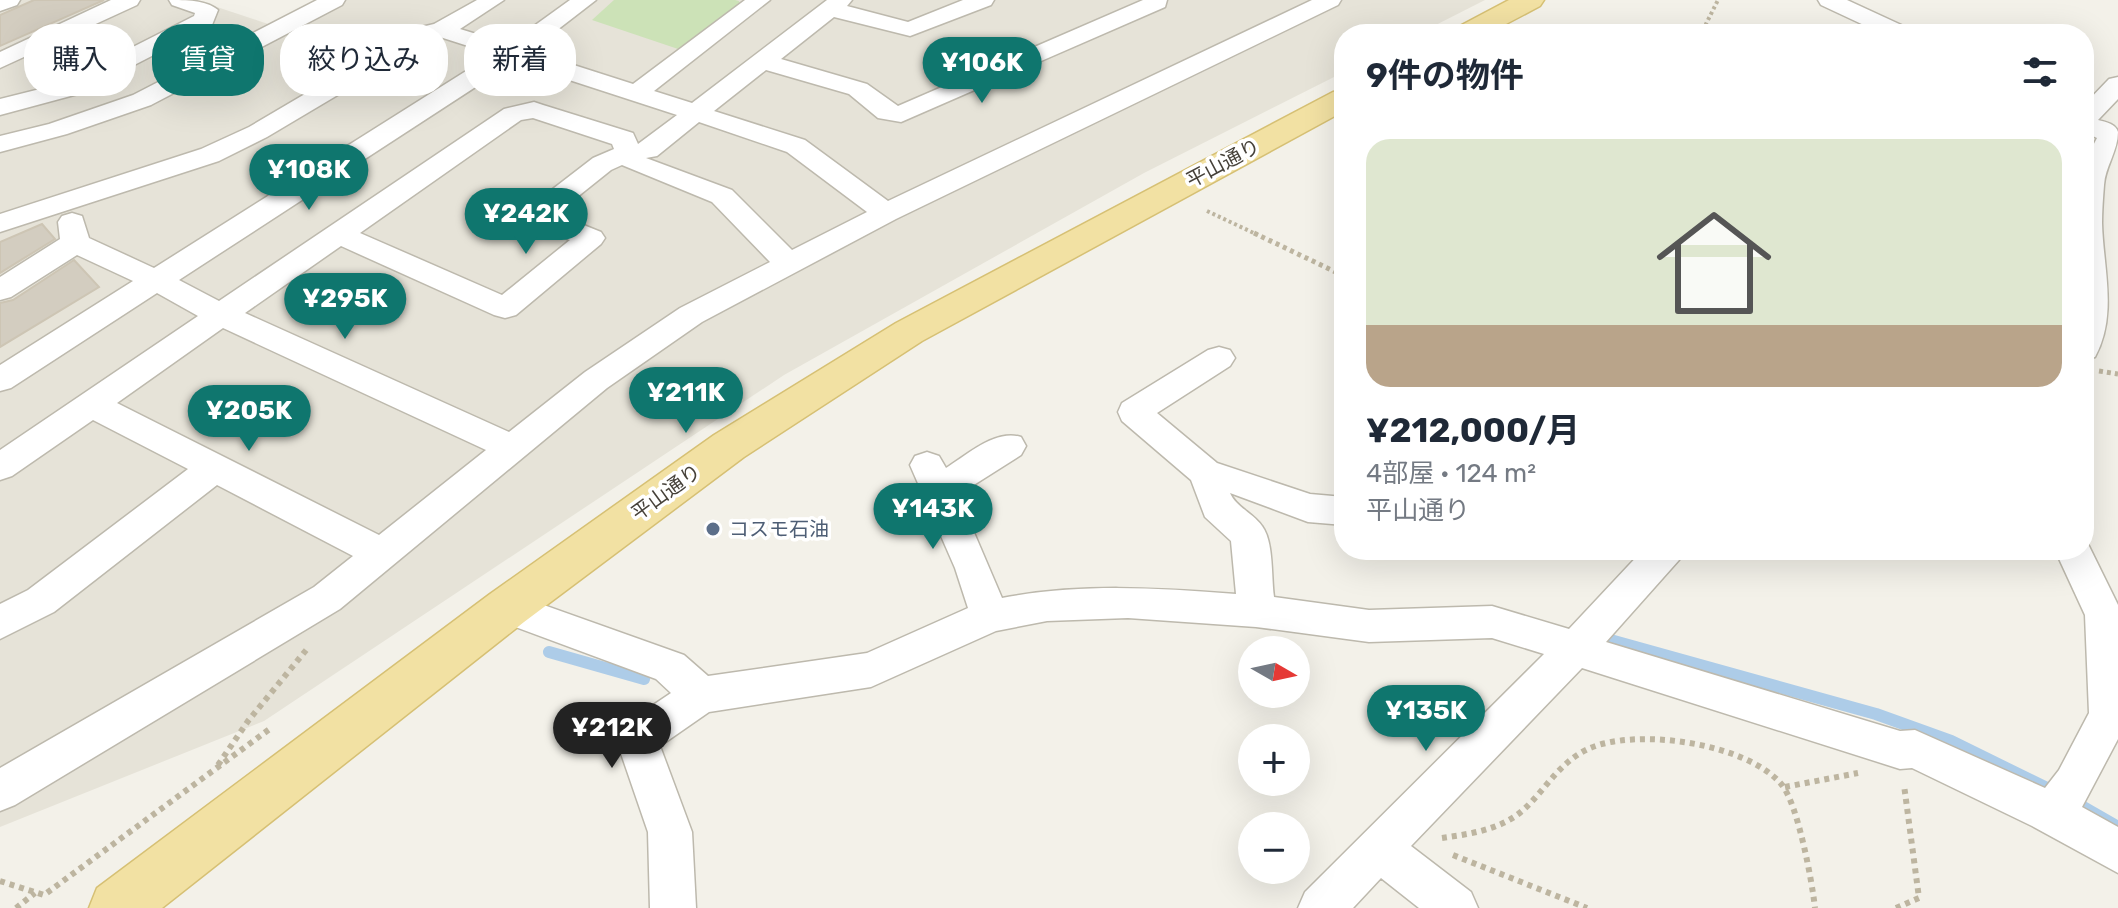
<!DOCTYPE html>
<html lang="ja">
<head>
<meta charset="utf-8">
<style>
	:root { --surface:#fff; --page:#f6f6f7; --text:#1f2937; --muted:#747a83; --accent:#0f766e }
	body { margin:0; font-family:Rubik,"Noto Sans JP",sans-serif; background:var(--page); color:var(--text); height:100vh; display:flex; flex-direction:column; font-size:30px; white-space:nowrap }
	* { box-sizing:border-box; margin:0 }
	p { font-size:26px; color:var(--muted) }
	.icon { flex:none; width:44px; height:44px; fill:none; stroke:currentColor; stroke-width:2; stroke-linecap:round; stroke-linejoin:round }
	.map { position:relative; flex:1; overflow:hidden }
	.side { position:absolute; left:1334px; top:24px; width:760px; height:536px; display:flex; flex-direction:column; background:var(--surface); border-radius:32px; box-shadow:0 8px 32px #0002 }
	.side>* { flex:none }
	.top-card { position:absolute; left:24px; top:24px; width:760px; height:72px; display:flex; gap:16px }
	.needle { width:52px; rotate:99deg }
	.controls { position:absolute; left:1238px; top:636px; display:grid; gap:16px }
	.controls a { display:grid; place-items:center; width:72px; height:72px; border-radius:50%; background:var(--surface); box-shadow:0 8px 32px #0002; font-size:40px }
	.price { position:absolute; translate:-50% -68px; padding:0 18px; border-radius:28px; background:var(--accent); color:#fff; font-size:26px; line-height:52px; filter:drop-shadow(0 2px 4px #0008) }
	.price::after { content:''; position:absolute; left:50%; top:48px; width:24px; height:18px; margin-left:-12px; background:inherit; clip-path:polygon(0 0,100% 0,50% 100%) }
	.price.selected { background:#222; color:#fff }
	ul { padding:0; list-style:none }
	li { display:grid; align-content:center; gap:16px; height:424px; padding:0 32px }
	li span { display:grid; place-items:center; height:248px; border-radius:24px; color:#555 }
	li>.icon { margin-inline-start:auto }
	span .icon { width:144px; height:144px; fill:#fffc; stroke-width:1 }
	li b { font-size:34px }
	h2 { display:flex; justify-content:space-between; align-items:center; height:96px; padding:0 32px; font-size:34px }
	.pill { padding:0 28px; border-radius:32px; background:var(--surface); box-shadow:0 8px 32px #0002; font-size:28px; line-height:72px }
	.pill.selected { background:var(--accent); color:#fff }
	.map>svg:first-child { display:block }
	.residential { fill:#e6e3d8 }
	.green { fill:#cce2b7 }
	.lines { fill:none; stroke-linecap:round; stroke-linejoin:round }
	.stream { stroke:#adcce8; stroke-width:12 }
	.building { fill:#d3cdc0; stroke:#cdc5b4; stroke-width:2 }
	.minor-casing { stroke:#bdb9ad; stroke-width:3 }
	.major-casing { stroke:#d6c074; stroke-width:3 }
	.path-far2 { stroke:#bdb5a0; stroke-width:4; stroke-dasharray:3 3; stroke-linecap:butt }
	.path-far1 { stroke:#bdb5a0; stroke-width:5; stroke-dasharray:4 4; stroke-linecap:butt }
	.path { stroke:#bdb5a0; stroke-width:6; stroke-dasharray:5 5; stroke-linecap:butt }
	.minor { fill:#fff; fill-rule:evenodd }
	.major { fill:#f2e1a3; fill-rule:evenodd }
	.service-dot { fill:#5c6f8a; stroke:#fff; stroke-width:3 }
	.labels { text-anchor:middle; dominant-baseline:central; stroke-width:7; stroke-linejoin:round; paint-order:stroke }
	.street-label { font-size:20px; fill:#464139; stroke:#fff }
	.service-label { font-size:20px; fill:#4e5e75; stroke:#fff; text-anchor:start }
</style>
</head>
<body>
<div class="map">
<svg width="2118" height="908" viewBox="0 0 2118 908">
	<rect width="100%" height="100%" fill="#f3f1e9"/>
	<path class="residential" d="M0,0H196L274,26L323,0H1485L1418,34H1344V72L1144,173L784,375L264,721L0,827Z"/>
	<path class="green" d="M614,0H735L739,1L741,9L684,51L592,20Z"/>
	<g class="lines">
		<path class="stream" d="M1596,636L1876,714L1951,741L2057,793
			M549,652L644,679
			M2071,800L2118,827"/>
	</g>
	<path class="building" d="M34,0H104L0,46V15Z
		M42,224L55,239L0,273V242Z
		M74,260L99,287L0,347V303L13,300Z"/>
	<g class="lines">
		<g class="minor-casing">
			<path id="minor" d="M0,0H20L17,5L0,11Z
				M111,0H140L137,5L0,68V52Z
				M169,0C186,0 206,0 218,10L212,25L78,94L0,115V99L60,84L194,16L195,13L172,5Z
				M317,0H345L342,5L151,105L67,134L0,152V136L49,124L133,95Z
				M477,0H504L460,29L509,44L570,0H596L530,51L633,84L745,0H770L654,91L692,103L827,0H852L847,6L908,22L963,0H994L991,5L910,36L834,17L781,59L867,84L898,106L1143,0H1167L1165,7L901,122L878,118L849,94L766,70L714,111L805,140L888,201L1312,0H1341L1338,5L896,219L702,322L607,388L340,609L15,805L0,811V768L314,587L353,556L217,485L54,612L0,639V604L28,590L188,469L93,420L12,476L0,480V450L198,316L157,293L11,388L0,391V365L133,281L77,255L11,297L0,300V277L60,239L58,222L62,216L72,213L82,216L89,238L154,268L493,54L440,37L432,39L267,137L219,161L0,232V214L201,149L249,127L417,28L434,24ZM514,62L677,115L638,144L633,133L543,105L534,102L504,109L219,301L179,280ZM533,118L612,144L614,149L593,158L532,205L528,211L533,226L570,240L502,295L360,233L521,120ZM699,122L787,152L867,212L792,250L732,190L646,158L657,156ZM622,165L712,202L770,262L680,308L585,372L509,432L245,313L341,246L494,315L505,318L516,315L601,244L605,238L601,232L556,214L611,170ZM223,328L486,450L379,535L117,403Z
				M1818,0H1847L1910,29L1914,34H1883L1821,5Z
				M2118,77V99L2098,120C2106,122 2116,124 2118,132C2118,151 2105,167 2104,185C2103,198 2102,210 2102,223C2103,267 2118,315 2095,357L2084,360V163L2097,138L2084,132V105L2109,79Z
				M1219,347L1230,350L1235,358L1230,366L1157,413L1217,463L1310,494L1344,497V525L1308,522L1230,493C1236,507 1253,513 1262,526C1274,542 1271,577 1274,597L1369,610L1492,606L1569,629L1643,550H1684L1679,560L1606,642L1900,731L1915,730L2045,788L2059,770L2089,713L2085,615L2055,550H2084L2086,540L2118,605V739L2082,807L2118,827V873L2032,826L1912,768L1900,769L1582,668L1411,846L1471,892L1478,908H1419L1381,878L1353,908H1298L1305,892L1544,654L1492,638L1369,642L1256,627L1128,618L1047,621L996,631L871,687L709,712L660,746L692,832L696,908H650L648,832L616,739L622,726L671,693L656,679L494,619L488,608L494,597L507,592L684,655L708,676L867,653L968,608L955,568L910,465L915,456L927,452L939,456L946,468C967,455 995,429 1021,437L1026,446L1021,455L958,495L1002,598C1080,583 1157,588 1236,594L1231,541L1205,517L1191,480L1122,421L1118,412L1122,403L1208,350Z"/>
		</g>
		<g class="major-casing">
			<path id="major" d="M1509,0H1544L1540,6L1487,34H1452L1456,28Z
				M1344,90V111L922,341L744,457L524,622L162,908H89L97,888L490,594L714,435L896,323L1333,92Z"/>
		</g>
		<path class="path-far2" d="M1715,34L1706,24L1718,0
			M1207,211L1258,235"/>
		<path class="path-far1" d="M1254,233L1344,276
			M2099,371L2118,374"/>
		<path class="path" d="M218,765L248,721L307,649
			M1785,787L1858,773
			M1442,838C1469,834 1500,830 1522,811C1545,791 1558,763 1588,749C1635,727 1748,743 1782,785C1798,805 1812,881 1815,908
			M1453,855L1587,908
			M0,881L44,895L271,728
			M16,908L35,893
			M1896,908L1919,898L1904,785"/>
		<use href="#minor" class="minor"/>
		<use href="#major" class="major"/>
	</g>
	<circle class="service-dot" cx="713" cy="529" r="8"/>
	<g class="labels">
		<g class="street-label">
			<text transform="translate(1223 163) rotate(-28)">平山通り</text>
			<text transform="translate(666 492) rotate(-36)">平山通り</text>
		</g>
		<g class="service-label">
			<text x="729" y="529">コスモ石油</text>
		</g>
	</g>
</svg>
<div class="controls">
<a><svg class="needle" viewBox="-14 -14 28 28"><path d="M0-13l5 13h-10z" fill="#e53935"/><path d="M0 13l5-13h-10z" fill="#747a83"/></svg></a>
<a>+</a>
<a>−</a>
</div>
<b class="price" style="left:982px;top:105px">¥106K</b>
<b class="price" style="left:309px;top:212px">¥108K</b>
<b class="price" style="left:526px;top:256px">¥242K</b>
<b class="price" style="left:345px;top:341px">¥295K</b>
<b class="price" style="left:686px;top:435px">¥211K</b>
<b class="price" style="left:249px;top:453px">¥205K</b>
<b class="price" style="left:933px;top:551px">¥143K</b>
<b class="price" style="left:1426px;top:753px">¥135K</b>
<b class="price selected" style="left:612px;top:770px">¥212K</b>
<div class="top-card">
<a class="pill">購入</a>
<a class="pill selected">賃貸</a>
<a class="pill">絞り込み</a>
<a class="pill">新着</a>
</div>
<section class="side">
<h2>9件の物件<svg class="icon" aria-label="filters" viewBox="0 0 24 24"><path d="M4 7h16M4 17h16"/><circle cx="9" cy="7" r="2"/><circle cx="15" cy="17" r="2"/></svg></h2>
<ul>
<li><span style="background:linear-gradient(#dfe7d0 75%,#b9a48a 0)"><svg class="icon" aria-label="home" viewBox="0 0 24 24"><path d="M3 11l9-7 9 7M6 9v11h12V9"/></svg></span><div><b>¥212,000/月</b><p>4部屋 · 124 m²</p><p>平山通り</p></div></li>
</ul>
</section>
</div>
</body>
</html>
